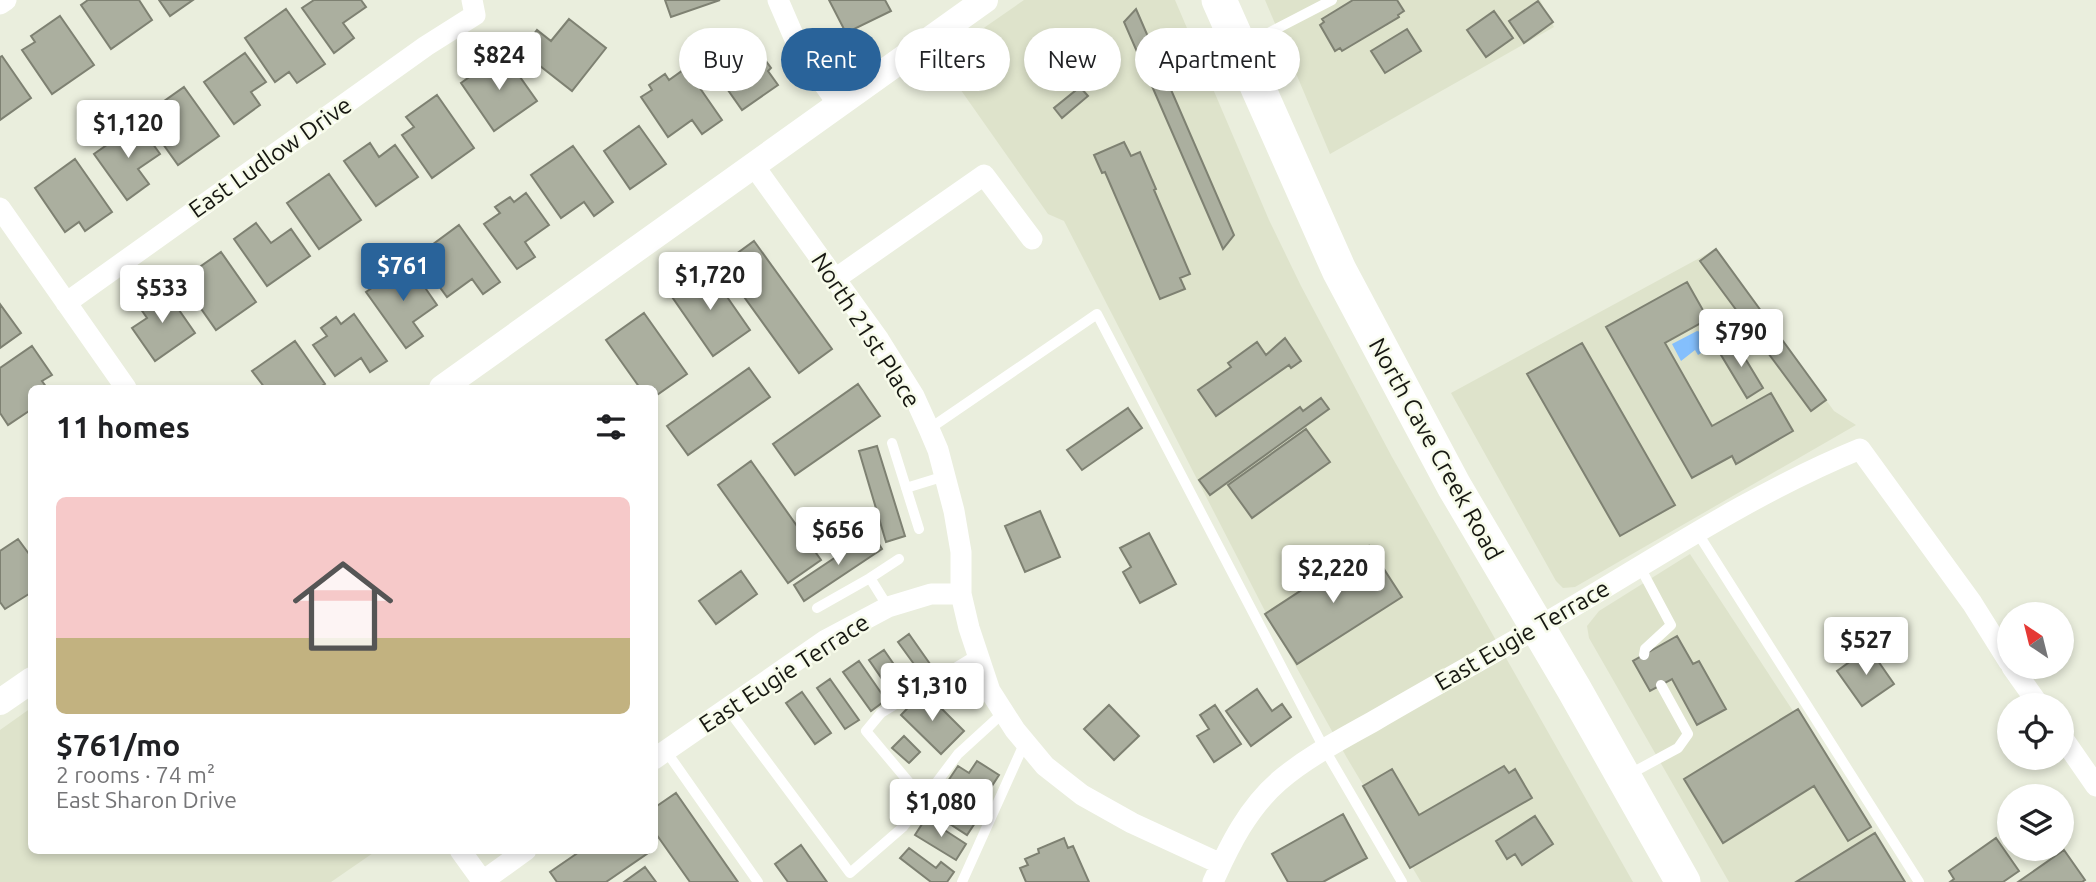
<!DOCTYPE html>
<html lang="en">
<head>
<meta charset="utf-8">
<style>
	:root { --surface:#fff; --page:#f2f2f2; --text:#202124; --muted:#757577; --accent:#29639a }
	body { margin:0; font-family:Ubuntu,sans-serif; background:var(--page); color:var(--text); height:100vh; display:flex; flex-direction:column; font-size:26px; white-space:nowrap }
	* { box-sizing:border-box; margin:0 }
	p { font-size:23px; color:var(--muted) }
	.icon { flex:none; width:38px; height:38px; fill:none; stroke:currentColor; stroke-width:2; stroke-linecap:round; stroke-linejoin:round }
	.map { position:relative; flex:1; overflow:hidden }
	.drawer { position:absolute; left:28px; top:385px; width:630px; height:469px; display:flex; flex-direction:column; background:var(--surface); border-radius:10px; box-shadow:0 4px 10px #0003 }
	.drawer>* { flex:none }
	.banner { position:absolute; left:679px; top:28px; width:665px; height:63px; display:flex; gap:14px }
	.needle { width:46px; rotate:325deg }
	.fabs { position:absolute; left:1997px; top:602px; display:grid; gap:14px }
	.fabs a { display:grid; place-items:center; width:77px; height:77px; border-radius:50%; background:var(--surface); box-shadow:0 4px 10px #0003; font-size:35px }
	.price { position:absolute; translate:-50% -60px; padding:0 16px; border-radius:7px; background:#fff; color:#222; font-size:23px; line-height:46px; filter:drop-shadow(0 2px 4px #0008) }
	.price::after { content:''; position:absolute; left:50%; top:42px; width:21px; height:16px; margin-left:-10px; background:inherit; clip-path:polygon(0 0,100% 0,50% 100%) }
	.price.on { background:var(--accent); color:#fff }
	ul { padding:0; list-style:none }
	li { display:grid; align-content:center; gap:14px; height:371px; padding:0 28px }
	li span { display:grid; place-items:center; height:217px; border-radius:10px; color:#555 }
	li>.icon { margin-inline-start:auto }
	span .icon { width:126px; height:126px; fill:#fffc; stroke-width:1 }
	li b { font-size:30px }
	h2 { display:flex; justify-content:space-between; align-items:center; height:84px; padding:0 28px; font-size:30px }
	.chip { padding:0 24px; border-radius:32px; background:var(--surface); box-shadow:0 4px 10px #0003; font-size:24px; line-height:63px }
	.chip.on { background:var(--accent); color:#fff }
	.map>svg:first-child { display:block }
	.built { fill:#dee3cb }
	.water { fill:#84bffd }
	.building { fill:#abaf9f; stroke:#7e8172; stroke-width:2 }
	.lines { fill:none; stroke-linecap:round; stroke-linejoin:round }
	.service { stroke:#fff; stroke-width:10 }
	.minor { stroke:#fff; stroke-width:21 }
	.tertiary { stroke:#fff; stroke-width:26 }
	.primary { stroke:#fff; stroke-width:35 }
	.labels { text-anchor:middle; dominant-baseline:central; stroke-width:5; stroke-linejoin:round; paint-order:stroke }
	.street-label { font-size:24px; fill:#171812; stroke:#f7fbea }
</style>
</head>
<body>
<div class="map">
<svg width="2096" height="882" viewBox="0 0 2096 882">
	<rect width="100%" height="100%" fill="#eaeedd"/>
	<path class="built" d="M1024,0H1175L1269,220L1301,286L1392,457L1633,882H1421L1347,758L1265,611L1064,221L1048,214L939,59Z
		M1265,0H1540L1554,27L1330,154Z
		M1716,249L1834,411L1856,425L1575,587L1563,588L1556,581L1451,393Z
		M1690,554L1793,711L1836,773L1838,772L1905,882H1729L1589,638L1587,626L1599,611Z
		M31,708L32,850L376,851L331,882H0V730Z"/>
	<path class="water" d="M1697,331L1701,332L1708,342L1701,346L1704,351L1698,355L1695,350L1681,361L1672,344Z"/>
	<path class="building" d="M88,0H139L152,20L111,49L81,5Z
		M159,0H193L170,16Z
		M314,0H361L366,7L343,23L354,38L334,53L302,8Z
		M665,0H720L671,17Z
		M829,0H885L891,11L846,33Z
		M1353,0H1397L1404,11L1398,15L1399,17L1342,51L1340,48L1335,51L1320,25L1324,22L1322,19Z
		M1538,1L1553,22L1524,43L1509,21Z
		M286,9L325,64L297,83L289,72L275,82L245,38Z
		M1136,9L1234,235L1223,249L1124,22Z
		M1494,11L1513,38L1486,57L1467,30Z
		M60,16L94,65L52,94L22,50L35,42L31,36Z
		M569,19L606,48L572,91L521,51L537,30L551,41Z
		M1407,29L1421,51L1385,73L1371,51Z
		M755,46L771,68L768,71L778,85L742,110L716,73Z
		M1073,51L1091,52L1104,81L1086,80Z
		M245,53L266,82L251,92L260,105L234,124L204,82Z
		M503,53L537,101L494,131L461,83Z
		M2,56L31,98L0,120V57Z
		M686,68L722,120L702,134L692,120L668,137L641,97L652,90L649,85L665,74L669,80Z
		M184,87L219,136L178,165L143,116Z
		M1080,87L1088,96L1062,118L1054,108Z
		M437,95L474,148L432,178L402,135L414,127L406,117Z
		M138,123L160,154L138,169L149,184L127,200L94,154Z
		M639,126L666,164L630,189L604,151Z
		M1124,142L1131,156L1140,152L1156,189L1154,190L1190,274L1180,278L1185,289L1160,299L1105,172L1102,173L1094,155Z
		M370,143L379,157L395,145L418,177L376,206L344,161Z
		M573,146L613,202L594,216L584,202L561,218L531,175Z
		M75,159L112,212L85,231L79,222L65,232L35,188Z
		M329,174L361,220L319,249L287,203Z
		M526,193L549,225L525,242L535,257L517,269L484,224L500,213L495,207L510,197L514,202Z
		M256,223L271,243L291,229L310,256L267,286L234,239Z
		M459,225L500,282L483,294L472,279L447,297L417,256Z
		M754,241L832,349L799,373L721,265Z
		M1716,249L1826,400L1811,411L1700,261Z
		M221,252L256,302L216,330L181,280Z
		M408,263L437,305L413,322L423,336L406,348L366,292Z
		M707,268L750,330L713,356L670,294Z
		M1687,282L1708,319L1665,343L1712,426L1771,393L1793,431L1736,464L1732,456L1692,478L1606,327Z
		M163,287L195,333L155,361L132,328L147,318L138,305Z
		M0,304L21,333L0,348Z
		M644,313L687,374L654,397V388H640L606,340Z
		M354,314L387,361L370,372L361,358L335,376L313,345L327,336L321,328L336,317L341,324Z
		M1285,338L1301,361L1291,368L1289,365L1216,416L1198,390L1231,367L1228,363L1257,342L1266,355Z
		M1734,340L1763,388L1747,398L1718,350Z
		M295,341L325,384L318,388H265L252,371Z
		M1582,343L1675,505L1620,536L1527,374Z
		M32,346L52,375L42,381L47,388H32V409L8,425L0,413V368Z
		M749,368L770,397L688,455L667,426Z
		M858,384L880,416L795,475L773,444Z
		M1321,398L1329,409L1210,495L1199,480L1300,407L1303,411Z
		M1128,408L1142,428L1082,470L1067,450Z
		M1306,429L1330,462L1252,518L1228,485Z
		M877,446L905,536L886,542L859,451Z
		M751,461L821,560L788,583L718,485Z
		M1040,511L1060,557L1025,572L1005,526Z
		M872,533L882,549L804,601L794,585Z
		M1149,533L1176,584L1140,603L1123,572L1131,567L1120,548Z
		M18,539L32,558V592L5,609L0,602V551Z
		M1369,546L1402,597L1297,664L1265,614Z
		M741,571L757,594L716,624L699,601Z
		M909,634L930,664L919,671L898,642Z
		M1677,636L1693,664L1699,661L1726,709L1697,725L1672,679L1650,691L1633,661Z
		M1869,648L1894,684L1862,706L1837,671Z
		M884,650L906,682L891,692L869,660Z
		M859,661L886,700L871,711L843,672Z
		M830,679L859,720L845,729L817,688Z
		M1257,689L1272,711L1282,704L1291,717L1251,746L1226,711Z
		M924,691L964,731L941,754L901,715Z
		M802,692L831,733L815,744L786,703Z
		M1109,705L1139,736L1114,760L1084,729Z
		M1215,705L1241,744L1214,762L1197,736L1209,729L1200,715Z
		M1798,709L1871,827L1848,841L1814,786L1723,843L1684,779Z
		M904,736L920,752L909,763L892,748Z
		M977,761L999,775L979,806L946,784L958,766L969,773Z
		M1504,766L1509,773L1515,769L1532,798L1410,868L1363,786L1392,769L1419,815Z
		M676,793L738,882H690L654,831V808Z
		M943,798L977,820L967,835L933,813Z
		M1343,814L1367,858L1323,882H1288L1272,854Z
		M1535,816L1553,844L1522,865L1515,854L1507,859L1496,841Z
		M926,818L966,844L956,860L915,835Z
		M1875,833L1905,882H1796Z
		M1064,838L1068,848L1073,846L1089,882H1026L1020,868L1028,865L1025,859L1039,853L1038,849Z
		M1996,838L2019,871L2003,882H1950L1954,879L1949,871Z
		M801,845L827,882H788L775,864Z
		M909,848L936,868L941,862L954,872L947,882H931L900,858Z
		M582,850H650L651,851L606,882H557L550,872Z
		M2064,850L2085,880L2082,882H2018Z
		M645,867L656,882H624Z"/>
	<g class="lines">
		<path class="service" d="M1245,45L1332,0
			M929,429L1097,314L1325,750L1402,882
			M892,443L919,529
			M906,488L945,476
			M1697,532L1919,882
			M1640,567L1671,625L1645,649L1644,655
			M888,607L870,578L899,559
			M817,608L870,578
			M727,708L850,873L903,827L958,754L1004,712
			M666,751L758,882
			M1628,775L1678,748L1688,734L1661,685
			M923,799L866,731L881,713L978,654
			M962,882L1025,742"/>
		<path class="minor" d="M778,0L800,51L839,105
			M0,4L6,0
			M754,166L879,340L914,396L929,429L938,450L954,511L961,552V594L969,628L990,691L1015,730L1045,766L1082,795L1132,823L1221,864
			M0,208L126,388
			M835,279L984,175L1032,239
			M66,303L426,46L475,15L472,0
			M2012,667L2039,705
			M2062,737L2096,786
			M654,759L826,640L888,607L931,594H961
			M460,850L483,882
			M483,881L526,850
			M1213,882C1230,844 1248,808 1279,781C1307,757 1342,739 1374,721C1427,690 1481,660 1535,629C1642,568 1745,496 1860,449L1972,603L2009,662"/>
		<path class="tertiary" d="M442,388L985,0
			M0,702L32,680"/>
		<path class="primary" d="M1219,0L1339,270L1454,486L1574,689L1683,882"/>
	</g>
	<g class="labels">
		<g class="street-label">
			<text transform="translate(270 157) rotate(-35)">East Ludlow Drive</text>
			<text transform="translate(866 330) rotate(57)">North 21st Place</text>
			<text transform="translate(1436 449) rotate(61)">North Cave Creek Road</text>
			<text transform="translate(1522 635) rotate(-30)">East Eugie Terrace</text>
			<text transform="translate(784 673) rotate(-33)">East Eugie Terrace</text>
		</g>
	</g>
</svg>
<div class="fabs">
<a><svg class="needle" viewBox="-14 -14 28 28"><path d="M0-13l5 13h-10z" fill="#e53935"/><path d="M0 13l5-13h-10z" fill="#757577"/></svg></a>
<a><svg class="icon" aria-label="locate" viewBox="0 0 24 24"><circle cx="12" cy="12" r="6"/><path d="M12 2v4M12 18v4M2 12h4M18 12h4"/></svg></a>
<a><svg class="icon" aria-label="layers" viewBox="0 0 24 24"><path d="M12 4l9 5-9 5-9-5zM3 14l9 5 9-5"/></svg></a>
</div>
<b class="price" style="left:499px;top:92px">$824</b>
<b class="price" style="left:128px;top:160px">$1,120</b>
<b class="price on" style="left:403px;top:303px">$761</b>
<b class="price" style="left:710px;top:312px">$1,720</b>
<b class="price" style="left:162px;top:325px">$533</b>
<b class="price" style="left:1741px;top:369px">$790</b>
<b class="price" style="left:838px;top:567px">$656</b>
<b class="price" style="left:1333px;top:605px">$2,220</b>
<b class="price" style="left:1866px;top:677px">$527</b>
<b class="price" style="left:932px;top:723px">$1,310</b>
<b class="price" style="left:941px;top:839px">$1,080</b>
<div class="banner">
<a class="chip">Buy</a>
<a class="chip on">Rent</a>
<a class="chip">Filters</a>
<a class="chip">New</a>
<a class="chip">Apartment</a>
</div>
<section class="drawer">
<h2>11 homes<svg class="icon" aria-label="filters" viewBox="0 0 24 24"><path d="M4 7h16M4 17h16"/><circle cx="9" cy="7" r="2"/><circle cx="15" cy="17" r="2"/></svg></h2>
<ul>
<li><span style="background:linear-gradient(#f6c9c9 65%,#c2b280 0)"><svg class="icon" aria-label="home" viewBox="0 0 24 24"><path d="M3 11l9-7 9 7M6 9v11h12V9"/></svg></span><div><b>$761/mo</b><p>2 rooms · 74 m²</p><p>East Sharon Drive</p></div></li>
</ul>
</section>
</div>
</body>
</html>
